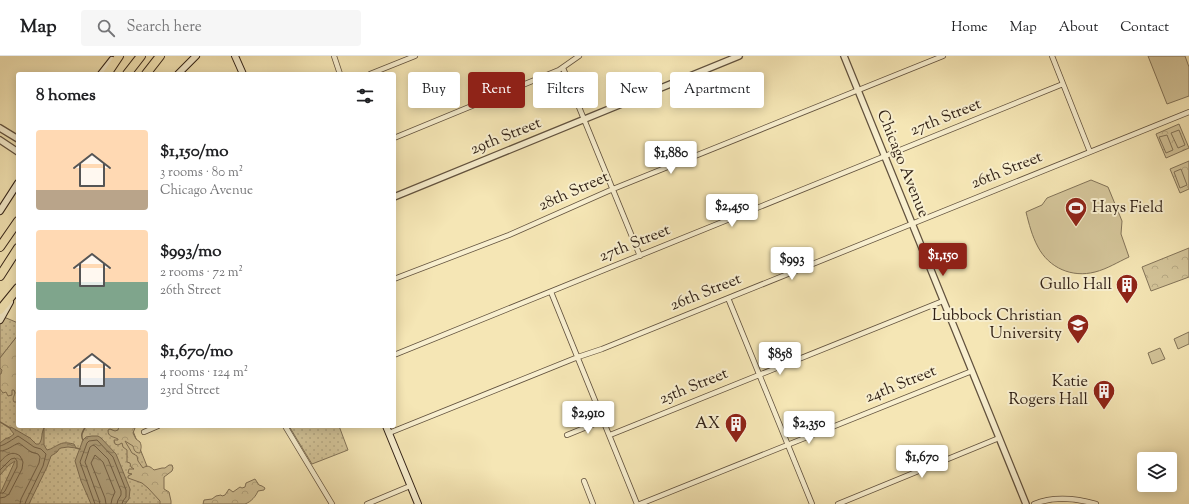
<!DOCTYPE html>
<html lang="en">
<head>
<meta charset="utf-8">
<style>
	:root { --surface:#fff; --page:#f6f6f6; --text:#202124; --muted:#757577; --line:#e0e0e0; --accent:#8f2418 }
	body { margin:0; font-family:"Sorts Mill Goudy",serif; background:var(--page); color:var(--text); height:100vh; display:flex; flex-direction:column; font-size:15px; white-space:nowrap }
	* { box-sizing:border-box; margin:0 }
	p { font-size:13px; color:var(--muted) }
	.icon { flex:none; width:22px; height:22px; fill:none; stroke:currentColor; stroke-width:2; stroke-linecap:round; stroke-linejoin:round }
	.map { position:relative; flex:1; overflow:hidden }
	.sheet { position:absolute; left:16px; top:16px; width:380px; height:356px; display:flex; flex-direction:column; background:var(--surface); border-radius:4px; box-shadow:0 2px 10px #0003 }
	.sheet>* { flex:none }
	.banner { position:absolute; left:408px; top:16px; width:380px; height:36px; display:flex; gap:8px }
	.buttons { position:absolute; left:1137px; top:396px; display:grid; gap:8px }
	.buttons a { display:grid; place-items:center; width:40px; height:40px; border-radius:4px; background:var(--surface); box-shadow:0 2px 10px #0003; font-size:20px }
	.price { position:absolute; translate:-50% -34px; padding:0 9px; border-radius:4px; background:#fff; color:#222; font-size:13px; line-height:26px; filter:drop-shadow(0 1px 2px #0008) }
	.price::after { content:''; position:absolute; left:50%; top:24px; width:12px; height:9px; margin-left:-6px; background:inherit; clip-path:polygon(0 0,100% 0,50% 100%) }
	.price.current { background:var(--accent); color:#fff }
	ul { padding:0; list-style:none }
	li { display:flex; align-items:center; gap:12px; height:100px; padding:0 20px }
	li span { display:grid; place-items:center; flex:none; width:112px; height:80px; border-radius:4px; color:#555 }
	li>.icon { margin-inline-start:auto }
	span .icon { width:48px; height:48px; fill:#fffc; stroke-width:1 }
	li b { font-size:17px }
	h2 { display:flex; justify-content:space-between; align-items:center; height:48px; padding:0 20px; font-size:17px }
	.pill { padding:0 14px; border-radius:4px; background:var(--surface); box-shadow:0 2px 10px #0003; font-size:14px; line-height:36px }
	.pill.current { background:var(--accent); color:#fff }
	header { display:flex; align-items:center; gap:24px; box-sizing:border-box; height:56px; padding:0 20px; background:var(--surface); border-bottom:1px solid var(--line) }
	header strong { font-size:19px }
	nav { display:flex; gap:22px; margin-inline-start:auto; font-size:14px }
	.search { width:280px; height:36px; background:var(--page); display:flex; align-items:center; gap:10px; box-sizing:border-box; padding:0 14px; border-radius:4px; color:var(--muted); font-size:15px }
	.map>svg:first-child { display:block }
	.grass { fill:url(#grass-dots); stroke:#827358 }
	.forest { fill:url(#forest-crowns); stroke:#827358 }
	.pitch { fill:#d4c59a; stroke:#827358 }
	.water { fill:url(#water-ripples); stroke:#7e6f55 }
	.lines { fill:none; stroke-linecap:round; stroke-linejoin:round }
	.shore { stroke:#72624a; stroke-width:1 }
	.stream { stroke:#7e6f55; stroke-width:1.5 }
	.minor-casing { stroke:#62523e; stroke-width:6 }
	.tertiary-casing { stroke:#62523e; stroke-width:8 }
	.secondary-casing { stroke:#312116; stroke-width:8 }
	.motorway-casing { stroke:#312116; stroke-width:10 }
	.minor { stroke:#f8efcf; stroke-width:4.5 }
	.tertiary { stroke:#f8efcf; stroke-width:5.5 }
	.secondary { stroke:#f8efcf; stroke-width:6 }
	.motorway { stroke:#f5e6b5; stroke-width:8 }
	.labels { text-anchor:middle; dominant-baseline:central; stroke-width:4; stroke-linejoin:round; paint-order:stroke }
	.street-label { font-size:16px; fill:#312116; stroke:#f8efcf }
	.poi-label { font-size:16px; fill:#312116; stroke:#f8efcf; text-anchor:end }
</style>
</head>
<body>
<header>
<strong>Map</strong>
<div class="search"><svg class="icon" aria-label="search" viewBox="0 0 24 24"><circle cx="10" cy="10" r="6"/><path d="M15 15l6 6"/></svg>Search here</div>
<nav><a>Home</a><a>Map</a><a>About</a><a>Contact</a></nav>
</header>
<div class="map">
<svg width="1189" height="448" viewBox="0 0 1189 448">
	<defs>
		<pattern id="grass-dots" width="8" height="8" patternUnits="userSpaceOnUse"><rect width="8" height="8" fill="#d4c59a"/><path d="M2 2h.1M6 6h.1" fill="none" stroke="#b6a984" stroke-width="1.8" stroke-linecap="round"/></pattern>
		<pattern id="forest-crowns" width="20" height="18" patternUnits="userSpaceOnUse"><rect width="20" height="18" fill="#d4c59a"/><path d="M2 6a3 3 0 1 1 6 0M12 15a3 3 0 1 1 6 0" fill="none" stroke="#b6a984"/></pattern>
		<pattern id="water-ripples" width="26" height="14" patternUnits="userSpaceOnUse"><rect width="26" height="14" fill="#b2a37f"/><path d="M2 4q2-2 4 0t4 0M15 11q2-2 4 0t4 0" fill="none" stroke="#918467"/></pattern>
	</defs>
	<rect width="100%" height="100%" fill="#f5e6b5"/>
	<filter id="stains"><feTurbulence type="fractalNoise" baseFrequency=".005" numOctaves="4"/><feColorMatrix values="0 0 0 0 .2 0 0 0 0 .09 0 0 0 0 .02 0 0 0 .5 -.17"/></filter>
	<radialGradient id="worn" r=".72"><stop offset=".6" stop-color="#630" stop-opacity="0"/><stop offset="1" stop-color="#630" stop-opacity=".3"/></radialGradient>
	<path class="grass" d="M4,261L18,267V279L0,302V267Z
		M0,312L18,324V370H131L162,448H0Z
		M289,370H339L348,394L312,408Z"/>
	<path class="forest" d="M1179,68L1189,92L1166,102L1156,78Z
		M1189,105V133L1180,137L1170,113Z
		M1189,192V221L1151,235L1142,211Z
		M18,279V346H14C12,342 14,341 15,337L14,334H12V339L8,340L6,336L3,337L0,333V318H1L2,314L0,312V302Z
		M119,370H134L135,372L133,377L136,383L140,386C142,391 141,392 140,397C135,397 134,394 133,390L125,385L132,397L137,400L138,405L143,412C147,409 150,410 154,414L162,412H165L169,409H172L173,412L172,415L164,421V433L169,436L171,445V448H160V445L148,432L142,427L128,422V420L132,418L128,417L129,413H134L131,411L130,407L127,406V394L123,391L122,387L118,389L115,388L114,384H118V383C112,380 108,381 108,374L110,373L115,375L118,374Z
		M255,423L259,429L262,430L265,432L264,434L258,435C256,440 251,446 245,448H203L204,444L212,443L216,440L221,439L222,440L225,439L229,433L233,436L240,431L242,432L245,431L246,427Z"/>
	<path class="pitch" d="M1148,0H1185L1189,11V40L1167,48Z
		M1179,74L1185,89L1178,92L1171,77Z
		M1167,79L1173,94L1166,97L1159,81Z
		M1181,113L1187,129L1180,132L1174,116Z
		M1091,124L1108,131L1122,165L1121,178L1129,201C1118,206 1107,213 1095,216C1072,222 1049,212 1038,191C1032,180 1029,168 1026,156L1042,149L1047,142Z
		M1189,276V288L1178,293L1174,283Z
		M1160,292L1165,303L1152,308L1148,297Z"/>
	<path class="water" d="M11,371L30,382L36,388H39C43,383 41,377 44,372V389L47,394C52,393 55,390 60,388C64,386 69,387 74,388L76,392L68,391L61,392L59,393L57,396L51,400L47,411L29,448H0V438L15,405L9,409L0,419V387L5,383L10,381L14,378L10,373Z
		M92,380H98L101,382L116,398L130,433L129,443L125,448H91L81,425L75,405L83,384L86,381Z"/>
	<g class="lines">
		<path class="shore" d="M0,390C5,389 13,383 18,380L27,386L34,391L41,393L46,398L43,410L26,445L25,448
			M0,395C7,395 13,389 19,387L31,396L38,398L40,401L39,407L21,443L20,448
			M0,406C6,399 12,394 20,400L23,406L22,413L9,438L5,441L0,442
			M0,414L11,403L15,402L17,405V411L5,435L3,437H0
			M95,448L80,406L87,387L89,385L97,384L113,401L126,434V441L123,445L122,448
			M100,448L99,444L85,406L90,391L93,389L95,390L108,403L121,435V439L118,444L117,448
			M106,448L105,442L91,407L95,399L103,406L115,436L112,443L111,448"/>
		<path class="stream" d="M0,366L10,372
			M83,384C80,379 83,375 86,370
			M76,392L80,393"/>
		<g class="minor-casing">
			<path id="minor" d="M334,0L340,18
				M1052,0L1090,96
				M563,12L640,200
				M370,18L415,0
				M394,82L559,14L579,0
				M394,223L509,179L613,133L943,0
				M551,236L637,448
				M728,242L812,448
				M394,299L1063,28
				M285,370L332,448
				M144,376L158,370
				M389,377L578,301L602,293L1189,56
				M567,379L604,364
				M610,379L943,245
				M584,425L593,448
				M367,448L410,430
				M640,448L972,315
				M838,448L999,382
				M1034,448C1054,440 1075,442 1096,448"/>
		</g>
		<g class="tertiary-casing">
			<path id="tertiary" d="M844,0L1026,448
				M0,72L18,83
				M0,84L18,96
				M394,141L739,0"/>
		</g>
		<g class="secondary-casing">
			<path id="secondary" d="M235,0L243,18
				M101,18L112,4
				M178,18L196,0
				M0,155L18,127
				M0,264L10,246
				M386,370L418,448"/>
		</g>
		<g class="motorway-casing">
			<path id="motorway" d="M107,18L119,0
				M127,18L141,0
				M146,18L160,0
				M0,191L18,165
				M0,220L18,192
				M0,254L18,232"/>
		</g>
		<use href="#minor" class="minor"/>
		<use href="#tertiary" class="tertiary"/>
		<use href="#secondary" class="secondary"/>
		<use href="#motorway" class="motorway"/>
	</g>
	<defs>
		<g id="stadium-pin" transform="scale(1.15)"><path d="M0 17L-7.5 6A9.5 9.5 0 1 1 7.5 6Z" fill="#8f2418" stroke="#f8efcf"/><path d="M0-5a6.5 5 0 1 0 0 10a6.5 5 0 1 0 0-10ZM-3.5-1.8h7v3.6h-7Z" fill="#fff"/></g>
		<g id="building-pin" transform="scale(1.15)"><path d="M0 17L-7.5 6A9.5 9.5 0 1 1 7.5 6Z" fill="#8f2418" stroke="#f8efcf"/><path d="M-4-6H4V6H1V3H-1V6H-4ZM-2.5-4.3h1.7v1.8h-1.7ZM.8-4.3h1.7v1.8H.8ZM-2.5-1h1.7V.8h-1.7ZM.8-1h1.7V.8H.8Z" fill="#fff"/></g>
		<g id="university-pin" transform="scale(1.15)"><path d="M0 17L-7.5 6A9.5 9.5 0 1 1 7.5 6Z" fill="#8f2418" stroke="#f8efcf"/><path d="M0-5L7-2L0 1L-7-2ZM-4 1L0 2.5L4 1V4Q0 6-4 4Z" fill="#fff"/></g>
	</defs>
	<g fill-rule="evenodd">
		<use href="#stadium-pin" x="1076" y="152"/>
		<use href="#building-pin" x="1127" y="229"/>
		<use href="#university-pin" x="1078" y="269"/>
		<use href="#building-pin" x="1104" y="335"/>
		<use href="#building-pin" x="736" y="368"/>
	</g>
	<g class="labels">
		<g class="street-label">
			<text transform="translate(946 62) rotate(-22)">27th Street</text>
			<text transform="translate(506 81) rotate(-22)">29th Street</text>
			<text transform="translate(902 108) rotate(68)">Chicago Avenue</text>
			<text transform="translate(1007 115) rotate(-22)">26th Street</text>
			<text transform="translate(574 136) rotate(-24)">28th Street</text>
			<text transform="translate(635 188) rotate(-22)">27th Street</text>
			<text transform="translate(706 237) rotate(-22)">26th Street</text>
			<text transform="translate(901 329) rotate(-22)">24th Street</text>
			<text transform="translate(694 331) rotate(-22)">25th Street</text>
		</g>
		<g class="poi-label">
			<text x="1092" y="152" text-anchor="start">Hays Field</text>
			<text x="1112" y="229">Gullo Hall</text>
			<text x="1062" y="260">Lubbock Christian<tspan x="1062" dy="18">University</tspan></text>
			<text x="1088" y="326">Katie<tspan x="1088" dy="18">Rogers Hall</tspan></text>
			<text x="720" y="368">AX</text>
		</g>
	</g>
	<rect width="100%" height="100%" filter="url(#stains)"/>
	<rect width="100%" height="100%" fill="url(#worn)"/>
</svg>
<div class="buttons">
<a><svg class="icon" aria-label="layers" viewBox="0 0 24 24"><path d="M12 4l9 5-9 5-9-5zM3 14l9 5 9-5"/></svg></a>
</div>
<b class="price" style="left:671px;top:119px">$1,880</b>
<b class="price" style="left:732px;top:172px">$2,450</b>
<b class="price current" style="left:943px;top:221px">$1,150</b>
<b class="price" style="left:792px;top:225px">$993</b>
<b class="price" style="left:780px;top:320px">$858</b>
<b class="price" style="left:588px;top:379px">$2,910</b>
<b class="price" style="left:809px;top:389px">$2,350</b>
<b class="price" style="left:922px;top:423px">$1,670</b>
<div class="banner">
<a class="pill">Buy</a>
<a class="pill current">Rent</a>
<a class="pill">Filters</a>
<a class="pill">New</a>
<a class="pill">Apartment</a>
</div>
<section class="sheet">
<h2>8 homes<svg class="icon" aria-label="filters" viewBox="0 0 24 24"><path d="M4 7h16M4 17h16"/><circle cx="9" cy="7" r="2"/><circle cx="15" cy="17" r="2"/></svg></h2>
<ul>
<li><span style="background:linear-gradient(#ffd9b3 75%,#b9a48a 0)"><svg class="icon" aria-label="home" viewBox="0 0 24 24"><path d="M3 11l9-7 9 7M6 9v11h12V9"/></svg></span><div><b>$1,150/mo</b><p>3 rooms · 80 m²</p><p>Chicago Avenue</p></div></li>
<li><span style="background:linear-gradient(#ffd9b3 65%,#7fa58c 0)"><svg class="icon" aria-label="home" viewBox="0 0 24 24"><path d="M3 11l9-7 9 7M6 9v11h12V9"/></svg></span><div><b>$993/mo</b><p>2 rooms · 72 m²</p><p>26th Street</p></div></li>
<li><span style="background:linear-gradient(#ffd9b3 60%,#9aa5b1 0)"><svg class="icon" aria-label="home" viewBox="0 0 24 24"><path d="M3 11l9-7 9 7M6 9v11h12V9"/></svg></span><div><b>$1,670/mo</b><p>4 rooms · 124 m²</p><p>23rd Street</p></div></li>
</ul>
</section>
</div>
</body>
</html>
